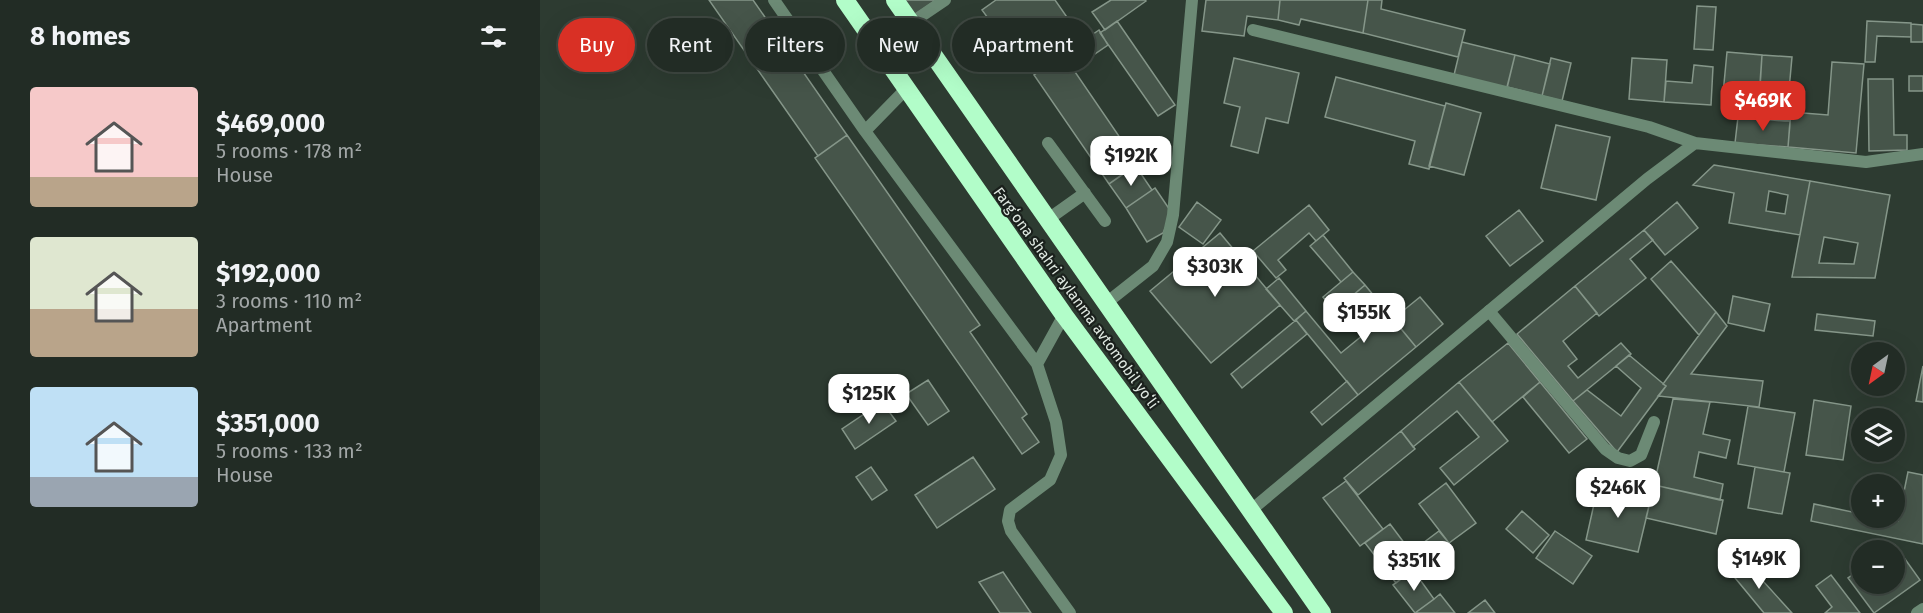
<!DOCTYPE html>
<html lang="en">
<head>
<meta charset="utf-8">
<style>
	:root { --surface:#222c25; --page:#2a342d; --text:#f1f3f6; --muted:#a2a7a7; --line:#3f4842; --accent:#d93025 }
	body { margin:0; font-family:"Fira Sans",sans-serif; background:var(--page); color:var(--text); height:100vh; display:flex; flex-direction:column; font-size:22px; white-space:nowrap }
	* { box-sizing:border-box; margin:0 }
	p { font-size:20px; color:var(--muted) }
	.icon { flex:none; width:33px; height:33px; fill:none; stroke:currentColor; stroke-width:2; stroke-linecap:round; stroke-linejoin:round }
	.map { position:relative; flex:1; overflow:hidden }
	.panel { display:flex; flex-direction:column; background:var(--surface); width:540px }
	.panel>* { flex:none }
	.banner { position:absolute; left:18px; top:18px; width:570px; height:54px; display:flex; gap:12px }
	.needle { width:39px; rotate:213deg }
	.buttons { position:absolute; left:1311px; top:342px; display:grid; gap:12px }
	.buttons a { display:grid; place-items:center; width:54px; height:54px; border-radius:50%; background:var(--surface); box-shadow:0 6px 24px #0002,0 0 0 2px var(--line); font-size:30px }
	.price { position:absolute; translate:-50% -51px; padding:0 14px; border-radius:12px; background:#fff; color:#222; font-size:20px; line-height:39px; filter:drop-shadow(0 2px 3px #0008) }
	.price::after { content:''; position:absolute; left:50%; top:36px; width:18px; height:14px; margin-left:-9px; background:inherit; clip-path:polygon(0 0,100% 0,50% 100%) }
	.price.selected { background:var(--accent); color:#fff }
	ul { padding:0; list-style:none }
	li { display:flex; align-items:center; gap:18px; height:150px; padding:0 30px }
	li span { display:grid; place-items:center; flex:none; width:168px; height:120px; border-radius:6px; color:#555 }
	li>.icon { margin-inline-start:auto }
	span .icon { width:72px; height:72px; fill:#fffc; stroke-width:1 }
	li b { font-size:26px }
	h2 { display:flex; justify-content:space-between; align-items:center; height:72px; padding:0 30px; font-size:26px }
	.tag { padding:0 21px; border-radius:27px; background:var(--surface); box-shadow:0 6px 24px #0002,0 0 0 2px var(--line); font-size:21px; line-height:54px }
	.tag.selected { background:var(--accent); color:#fff }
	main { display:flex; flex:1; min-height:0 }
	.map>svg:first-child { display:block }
	.building { fill:#46554a; stroke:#859689; stroke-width:1.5; fill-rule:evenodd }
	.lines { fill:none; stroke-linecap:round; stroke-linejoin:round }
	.lane { stroke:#6c8a75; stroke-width:12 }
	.street { stroke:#6c8a75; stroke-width:12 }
	.highway { stroke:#b2fdc9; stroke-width:18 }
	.labels { text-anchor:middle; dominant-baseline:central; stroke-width:4.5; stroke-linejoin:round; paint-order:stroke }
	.street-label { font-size:15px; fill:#dfe8e1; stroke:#1a201c }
</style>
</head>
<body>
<main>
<section class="panel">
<h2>8 homes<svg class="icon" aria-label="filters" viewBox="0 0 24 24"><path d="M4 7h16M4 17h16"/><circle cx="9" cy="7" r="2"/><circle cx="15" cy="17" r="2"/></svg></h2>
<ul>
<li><span style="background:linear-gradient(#f6c9c9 75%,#b9a48a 0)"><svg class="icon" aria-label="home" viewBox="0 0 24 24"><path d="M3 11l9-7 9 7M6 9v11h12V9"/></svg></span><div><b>$469,000</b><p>5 rooms · 178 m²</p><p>House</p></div></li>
<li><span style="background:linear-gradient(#dfe7d0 60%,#b9a48a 0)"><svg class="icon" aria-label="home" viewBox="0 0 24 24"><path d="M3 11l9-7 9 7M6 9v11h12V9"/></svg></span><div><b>$192,000</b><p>3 rooms · 110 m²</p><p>Apartment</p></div></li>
<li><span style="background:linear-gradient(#bfe0f5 75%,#9aa5b1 0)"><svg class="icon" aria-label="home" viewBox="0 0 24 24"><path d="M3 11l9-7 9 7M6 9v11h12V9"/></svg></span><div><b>$351,000</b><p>5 rooms · 133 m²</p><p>House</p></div></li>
</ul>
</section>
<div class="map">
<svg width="1383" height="613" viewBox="0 0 1383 613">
	<rect width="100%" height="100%" fill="#2d3b31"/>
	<path class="building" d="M169,0H213L307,135L278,156Z
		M362,0H396L373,16Z
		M456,0H515L529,20L477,58L442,10Z
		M571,0H605L606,1L565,30L552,12Z
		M666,0H740L738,20L707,16L704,36L662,31Z
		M740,0H828L823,33L761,19L759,25L738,20Z
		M828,0H842L841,9L925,30L918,57L823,33Z
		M1157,6L1176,7L1173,50L1154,49Z
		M577,21L635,105L618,116L560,33Z
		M1327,21L1371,23V37L1337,36L1335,62H1325Z
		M1371,24L1383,25V42H1371Z
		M559,30L568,45L533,69L598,164L569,184L494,75Z
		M922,42L975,55L967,88L914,75Z
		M1187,52L1222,55L1219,97L1183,94Z
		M975,55L1010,64L1002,96L967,87Z
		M1222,55L1252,57L1249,90L1220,88Z
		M694,58L759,73L748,123L726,118L718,153L691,146L700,107L684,103Z
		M1011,58L1031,63L1022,101L1002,96Z
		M1092,58L1127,60L1124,102L1089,99Z
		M1292,62L1324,64L1316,153L1248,147L1251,112L1288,115Z
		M1154,65L1173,67L1171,105L1124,102L1126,81L1152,83Z
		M1369,76H1383V91H1369Z
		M796,77L905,106L889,169L869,164L875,141L785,117Z
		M1328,79H1353L1354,135H1367V150L1329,151Z
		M1229,88L1246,90L1244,121L1199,117L1200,108L1210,109L1211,100L1228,102Z
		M906,103L941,113L924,175L889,166Z
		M1198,117L1250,121L1248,147L1195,143Z
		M1016,125L1070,137L1056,200L1001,188Z
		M307,135L440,325L430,332L487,414L482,418L499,442L482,454L275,158Z
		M595,165L612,190L586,208L569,184Z
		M1174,165L1270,181L1260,235L1189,223L1194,193L1153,185ZM1229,191L1248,195L1245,214L1226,211Z
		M1270,181L1350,195L1335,278L1252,277ZM1284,237L1318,243L1314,264L1279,263Z
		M615,188L632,213L623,233L607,242L586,208Z
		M657,202L681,220L663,244L639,227Z
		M1137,202L1158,228L1125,255L1104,230Z
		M769,205L789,230L776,241L769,233L738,260L746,270L736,278L713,251Z
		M979,210L1003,241L970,266L946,236Z
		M1104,230L1113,240L1090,259L1106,278L1059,316L1035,286Z
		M680,233L740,305L671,363L610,291Z
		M783,235L813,272L801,282L770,246Z
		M1131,261L1176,312L1159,335L1111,279Z
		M813,272L825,285L794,311L783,297Z
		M739,278L766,311L754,321L726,289Z
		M825,285L876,347L818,395L756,320L766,311L801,353L834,326L810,298Z
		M1035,286L1057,313L1023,341L1037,359L1028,366L1038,378L1081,343L1091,354L1033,401L977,334Z
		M1193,296L1230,304L1224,331L1188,323Z
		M880,297L903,324L876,347L853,319Z
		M1176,312L1187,326L1151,374L1223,381L1219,407L1118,396L1126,386L1123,384Z
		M1277,314L1335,321L1333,336L1275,330Z
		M756,320L767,334L702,388L691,374Z
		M968,343L1000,382L952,422L919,382Z
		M1089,355L1126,386L1077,452L1033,401L1047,390L1081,416L1101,388L1076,366Z
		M1383,366V402L1376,401Z
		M388,380L409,411L388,425L366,394Z
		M807,381L818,395L782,425L771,412Z
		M919,382L968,441L914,485L900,468L939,437L917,411L873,447L861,431Z
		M1000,382L1047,439L1029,453L983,397Z
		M1133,399L1170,402L1163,434L1190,440L1186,458L1159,452L1154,477L1183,484L1180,500L1114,485Z
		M1274,400L1311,406L1303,460L1266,455Z
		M342,402L356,421L315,449L302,429Z
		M1208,406L1255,413L1244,472L1198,464Z
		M861,431L875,449L818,495L804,478Z
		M433,457L455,489L397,528L375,495Z
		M331,467L347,490L332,500L316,477Z
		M1215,467L1250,473L1242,514L1208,508Z
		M1368,472L1383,475V544L1271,521L1274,504L1322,514V518H1339L1358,521Z
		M806,481L843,529L820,546L783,498Z
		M906,483L936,523L909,543L879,504Z
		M1114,485L1183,500L1176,534L1106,518Z
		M1058,486L1111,498L1098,552L1046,540Z
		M982,511L1009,535L993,553L966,529Z
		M850,524L871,552L899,531L909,543L856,583L825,543Z
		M1015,531L1052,556L1033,584L996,558Z
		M1355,545L1380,580L1334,613L1308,578L1322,568V584H1354V550H1346Z
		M1204,560L1252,613H1224L1191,573Z
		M873,570L894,599L875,613L853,585Z
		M463,572L491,613H460L439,582Z
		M1291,575L1320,613H1285L1292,607L1276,586Z
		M900,594L915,613H875L894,599Z
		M945,600L955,613H928Z"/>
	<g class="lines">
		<path class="lane" d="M234,0L325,131L497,364
			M371,23L405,0
			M325,131L367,88
			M508,143L565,221
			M507,220L545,193
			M565,304L613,266L627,242L633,215L652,0
			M949,311L1065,449L1078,458L1090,461L1101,455L1114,422
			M524,315L497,364L516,422L521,455L510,480L470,510L468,521L471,531L530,613"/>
		<path class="street" d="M713,30L1109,127L1155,143
			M710,511L1107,179L1155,143L1326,162L1383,154
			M1377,613L1383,609"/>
		<path class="highway" d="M305,0L524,315L744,613
			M355,0L782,613"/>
	</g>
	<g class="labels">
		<g class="street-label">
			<text transform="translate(536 298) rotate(54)">Fargʻona shahri aylanma avtomobil yoʻli</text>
		</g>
	</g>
</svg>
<div class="buttons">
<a><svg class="needle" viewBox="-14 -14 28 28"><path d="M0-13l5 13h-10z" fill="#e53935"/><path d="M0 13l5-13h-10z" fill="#a2a7a7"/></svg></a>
<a><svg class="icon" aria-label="layers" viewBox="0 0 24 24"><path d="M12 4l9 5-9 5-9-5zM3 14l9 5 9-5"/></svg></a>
<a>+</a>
<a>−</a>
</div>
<b class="price selected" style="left:1223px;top:132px">$469K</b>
<b class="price" style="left:591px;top:187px">$192K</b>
<b class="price" style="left:675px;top:298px">$303K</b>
<b class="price" style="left:824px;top:344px">$155K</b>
<b class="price" style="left:329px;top:425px">$125K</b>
<b class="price" style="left:1078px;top:519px">$246K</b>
<b class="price" style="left:1219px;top:590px">$149K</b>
<b class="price" style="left:874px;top:592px">$351K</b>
<div class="banner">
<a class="tag selected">Buy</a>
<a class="tag">Rent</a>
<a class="tag">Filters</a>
<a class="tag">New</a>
<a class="tag">Apartment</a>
</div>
</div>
</main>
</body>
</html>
